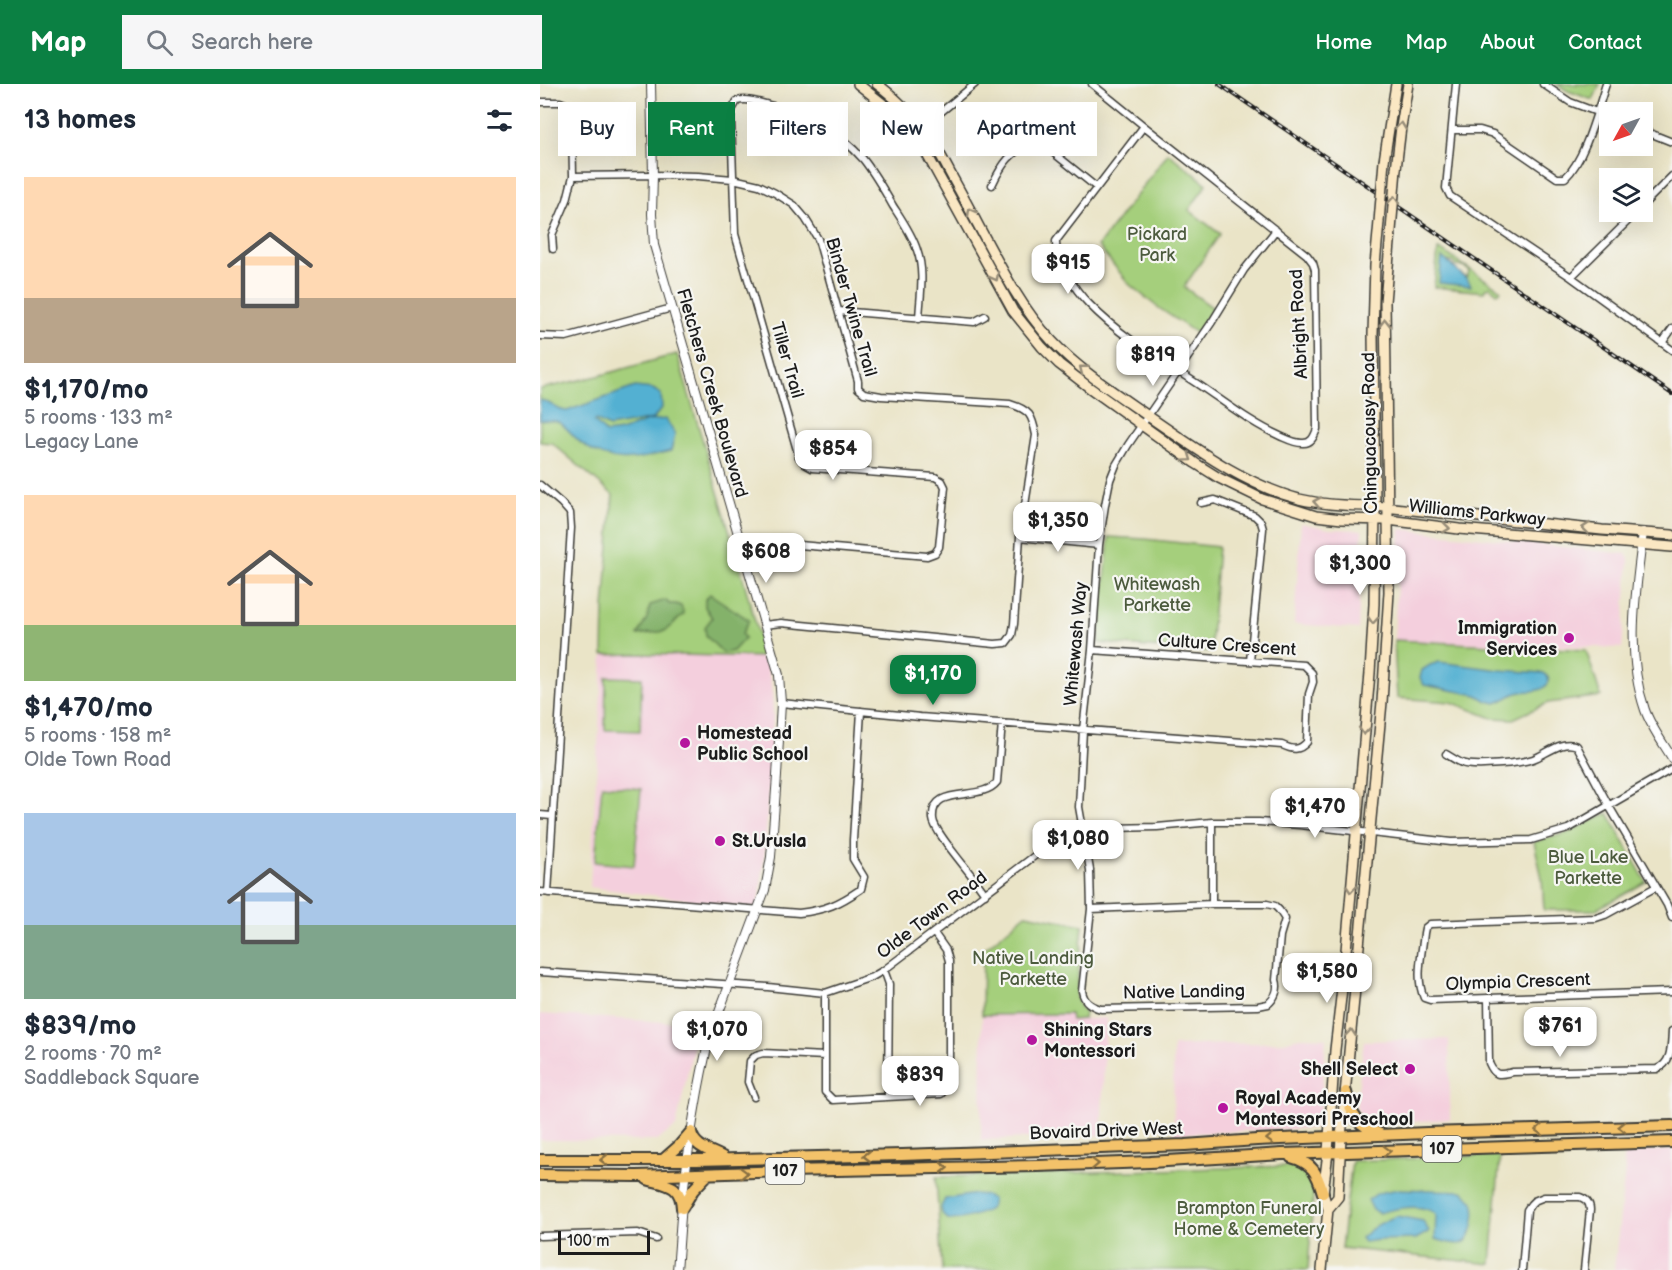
<!DOCTYPE html>
<html lang="en">
<head>
<meta charset="utf-8">
<style>
	:root { --surface:#fff; --page:#f6f6f7; --text:#1f2937; --muted:#747a83; --accent:#0b8043 }
	body { margin:0; font-family:"Balsamiq Sans",sans-serif; background:var(--page); color:var(--text); height:100vh; display:flex; flex-direction:column; font-size:22px; white-space:nowrap }
	* { box-sizing:border-box; margin:0 }
	p { font-size:20px; color:var(--muted) }
	.icon { flex:none; width:33px; height:33px; fill:none; stroke:currentColor; stroke-width:2; stroke-linecap:round; stroke-linejoin:round }
	.map { position:relative; flex:1; overflow:hidden }
	.panel { display:flex; flex-direction:column; background:var(--surface); width:540px }
	.panel>* { flex:none }
	.guide { position:absolute; left:18px; top:18px; width:570px; height:54px; display:flex; gap:12px }
	.needle { width:39px; rotate:230deg }
	.controls { position:absolute; left:1059px; top:18px; display:grid; gap:12px }
	.controls a { display:grid; place-items:center; width:54px; height:54px; border-radius:0px; background:var(--surface); box-shadow:0 6px 24px #0002; font-size:30px }
	.scale { position:absolute; left:18px; bottom:15px; width:92px; box-sizing:border-box; padding-left:6px; border:3px solid #1c1c1c; border-top:0; font-size:16px; line-height:21px; white-space:nowrap; color:#1c1c1c; -webkit-text-stroke:4px #f6f6f2; paint-order:stroke }
	.price { position:absolute; translate:-50% -51px; padding:0 14px; border-radius:12px; background:#fff; color:#222; font-size:20px; line-height:39px; filter:drop-shadow(0 2px 3px #0008) }
	.price::after { content:''; position:absolute; left:50%; top:36px; width:18px; height:14px; margin-left:-9px; background:inherit; clip-path:polygon(0 0,100% 0,50% 100%) }
	.price.selected { background:var(--accent); color:#fff }
	ul { padding:0; list-style:none }
	li { display:grid; align-content:center; gap:12px; height:318px; padding:0 24px }
	li span { display:grid; place-items:center; height:186px; border-radius:0px; color:#555 }
	li>.icon { margin-inline-start:auto }
	span .icon { width:108px; height:108px; fill:#fffc; stroke-width:1 }
	li b { font-size:26px }
	h2 { display:flex; justify-content:space-between; align-items:center; height:72px; padding:0 24px; font-size:26px }
	.pill { padding:0 21px; border-radius:0px; background:var(--surface); box-shadow:0 6px 24px #0002; font-size:21px; line-height:54px }
	.pill.selected { background:var(--accent); color:#fff }
	header { display:flex; align-items:center; gap:36px; box-sizing:border-box; height:84px; padding:0 30px; background:var(--accent); color:#fff }
	header strong { font-size:28px }
	nav { display:flex; gap:33px; margin-inline-start:auto; font-size:21px }
	.search { width:420px; height:54px; background:var(--page); display:flex; align-items:center; gap:15px; box-sizing:border-box; padding:0 21px; border-radius:0px; color:var(--muted); font-size:22px }
	main { display:flex; flex:1; min-height:0 }
	.map>svg:first-child { display:block }
	.built { fill:#f4cfdd }
	.green { fill:#a5cf7b; stroke:#60764c; stroke-width:1.5; fill-rule:evenodd }
	.forest { fill:#84b26b; stroke:#506744; stroke-width:1.5 }
	.water { fill:#53b0d2; stroke:#386677; stroke-width:1.5 }
	.lines { fill:none; stroke-linecap:round; stroke-linejoin:round }
	.minor-casing { stroke:#3b3a36; stroke-width:9 }
	.tertiary-casing { stroke:#3b3a36; stroke-width:10 }
	.secondary-casing { stroke:#3b3a36; stroke-width:12 }
	.primary-casing { stroke:#3b3a36; stroke-width:14 }
	.minor { stroke:#fff; stroke-width:6 }
	.tertiary { stroke:#fff; stroke-width:8 }
	.secondary { stroke:#fae7c3; stroke-width:9 }
	.primary { stroke:#f3c26a; stroke-width:10 }
	.rail-casing { stroke:#1c1c1c; stroke-width:4 }
	.rail { stroke:#f6f6f2; stroke-width:1.5; stroke-dasharray:4.5; stroke-linecap:butt }
	.secondary-bridge-casing { stroke:#3b3a36; stroke-width:12; stroke-linecap:butt }
	.secondary-bridge { stroke:#fae7c3; stroke-width:9 }
	.oneway { stroke:#968c78 }
	.oneway2 { stroke:#886f43 }
	.poi-dot { fill:#b5179e; stroke:#f6f6f2; stroke-width:2 }
	.labels { text-anchor:middle; dominant-baseline:central; stroke-width:4.5; stroke-linejoin:round; paint-order:stroke }
	.shield { fill:#f6f6f2; stroke:#5d5d5c; stroke-width:1.5 }
	.shield-label { font-size:16px; font-weight:bold; fill:#1c1c1c }
	.park-label { font-size:18px; fill:#4c5b3d; stroke:#f6f6f2 }
	.street-label { font-size:18px; fill:#1c1c1c; stroke:#f6f6f2 }
	.poi-label { font-size:18px; font-weight:bold; fill:#1c1c1c; stroke:#f6f6f2; text-anchor:start }
</style>
</head>
<body>
<header>
<strong>Map</strong>
<div class="search"><svg class="icon" aria-label="search" viewBox="0 0 24 24"><circle cx="10" cy="10" r="6"/><path d="M15 15l6 6"/></svg>Search here</div>
<nav><a>Home</a><a>Map</a><a>About</a><a>Contact</a></nav>
</header>
<main>
<section class="panel">
<h2>13 homes<svg class="icon" aria-label="filters" viewBox="0 0 24 24"><path d="M4 7h16M4 17h16"/><circle cx="9" cy="7" r="2"/><circle cx="15" cy="17" r="2"/></svg></h2>
<ul>
<li><span style="background:linear-gradient(#ffd9b3 65%,#b9a48a 0)"><svg class="icon" aria-label="home" viewBox="0 0 24 24"><path d="M3 11l9-7 9 7M6 9v11h12V9"/></svg></span><div><b>$1,170/mo</b><p>5 rooms · 133 m²</p><p>Legacy Lane</p></div></li>
<li><span style="background:linear-gradient(#ffd9b3 70%,#8fb573 0)"><svg class="icon" aria-label="home" viewBox="0 0 24 24"><path d="M3 11l9-7 9 7M6 9v11h12V9"/></svg></span><div><b>$1,470/mo</b><p>5 rooms · 158 m²</p><p>Olde Town Road</p></div></li>
<li><span style="background:linear-gradient(#a9c7e8 60%,#7fa58c 0)"><svg class="icon" aria-label="home" viewBox="0 0 24 24"><path d="M3 11l9-7 9 7M6 9v11h12V9"/></svg></span><div><b>$839/mo</b><p>2 rooms · 70 m²</p><p>Saddleback Square</p></div></li>
</ul>
</section>
<div class="map">
<svg width="1132" height="1186" viewBox="0 0 1132 1186">
	<rect width="100%" height="100%" fill="#f6f6f2"/>
	<filter id="ink" filterUnits="userSpaceOnUse"><feTurbulence type="fractalNoise" baseFrequency=".0167" numOctaves="2"/><feDisplacementMap in="SourceGraphic" scale="12" xChannelSelector="R" yChannelSelector="G"/><feConvolveMatrix kernelMatrix="1 2 1 2 8 2 1 2 1" color-interpolation-filters="sRGB"/></filter>
	<filter id="wash" filterUnits="userSpaceOnUse"><feTurbulence type="fractalNoise" baseFrequency=".008" numOctaves="4" result="noise"/><feDisplacementMap in="SourceGraphic" scale="24" xChannelSelector="R" yChannelSelector="G"/><feGaussianBlur stdDeviation="1.35" result="paint"/><feColorMatrix in="noise" values="0 0 0 0 0 0 0 0 0 0 0 0 0 0 0 0 0 1.4 0 .05"/><feComposite in="paint" operator="in"/></filter>
	<g filter="url(#wash)">
		<rect width="100%" height="100%" fill="#eae4c7"/>
		<path class="built" d="M761,439L789,445L822,446L818,545L754,540Z
			M860,445L1086,470L1089,475L1082,564L854,556Z
			M96,570L225,573L232,605L233,632L225,767L218,825L50,803L63,571Z
			M0,930L158,940L136,1043L116,1057L0,1056Z
			M531,930L532,936L566,934L561,1051L441,1056L442,931Z
			M762,953L786,954L779,1039L773,1044L634,1050L633,962L744,958Z
			M909,955L910,1035L856,1039H833L823,1033L816,1024L824,957Z
			M1132,1066V1186H1074L1085,1087L1083,1068Z"/>
		<path class="green" d="M1016,0H1060L1053,16L1028,7Z
			M628,69L667,100L649,126L680,150L644,203L673,224L656,249L616,222L590,201L558,162Z
			M898,166H901L961,206L960,208L957,209L950,203L946,204L944,208L894,203ZM906,177L913,178L916,182H923L929,187L927,193L917,188L900,199L901,181L914,183Z
			M137,270L196,469L225,573L96,570L63,571L64,524L73,411L12,359L0,358V305L58,292Z
			M569,453L605,455L678,463L670,568L559,559Z
			M854,556L1046,566L1061,612L1008,619L973,635L952,634L911,618L857,614Z
			M66,593L102,594L100,647L65,646Z
			M62,701L101,705L94,782L55,778Z
			M1068,729L1106,798L1078,814L1054,826H1004L1002,794L994,758L1027,749Z
			M486,830L543,841L536,913L540,923L545,929L544,935L531,936L530,930L442,931L443,866Z
			M960,1071L951,1180L801,1164L812,1077Z
			M753,1082L766,1088L774,1099L768,1186H402L396,1093Z"/>
		<path class="forest" d="M170,510L209,536L202,550L205,554L193,567L183,569L166,552L165,543L172,534L165,523V515Z
			M126,516L129,520H136L141,522L144,530L125,547L98,551L107,534L110,521Z"/>
		<path class="water" d="M902,173L928,196L931,202L899,199Z
			M95,303L113,305L121,310L122,324L113,335L107,336L69,343L56,336L54,337L66,349L81,347L107,337L126,335L135,350L131,367C95,376 74,383 42,360C37,356 22,339 19,338C13,336 6,337 0,336V316C12,318 15,326 27,327Z
			M899,578L960,586L1004,589L1008,593L1009,598C1000,612 987,604 974,610C968,613 962,617 956,619L947,617L937,611L884,601L880,594L882,586L890,581Z
			M859,1105L923,1107C926,1110 931,1115 933,1118C937,1128 933,1155 923,1159C915,1162 903,1157 895,1155L896,1130C882,1118 854,1125 838,1129L833,1126L828,1116L838,1109Z
			M436,1110L445,1111L452,1115C452,1119 453,1121 450,1124C444,1130 416,1138 408,1135C402,1133 402,1128 401,1123L405,1115Z
			M857,1132L883,1137L889,1147L887,1149L876,1155L839,1156L824,1158L821,1154C832,1143 842,1137 857,1132Z"/>
	</g>
	<g filter="url(#ink)">
		<g class="lines">
			<g class="minor-casing">
				<path id="minor" d="M552,0L604,42L767,171L773,179L775,186L777,345C774,353 771,360 762,359C754,359 747,355 740,352C711,339 686,319 659,301C621,276 581,253 549,220C535,206 515,176 516,157L604,42
					M916,0L906,104L910,112L1031,193L1132,266
					M1003,0L1030,18L1070,33
					M0,18H20L25,20L30,27L32,37L33,92L27,116L12,151L13,165
					M912,46H940L953,50L1017,94H1025C1045,76 1057,27 1066,0
					M1102,46L1132,58
					M373,51L435,0
					M33,92L113,91L158,92L193,95L219,101L235,109L254,121L265,134L278,155L318,297V304L324,309L341,312L470,320C490,326 492,331 496,351L480,453L474,540L472,551L466,559L455,560L241,539L224,541
					M452,101C463,78 470,70 492,56L505,62L556,103
					M1102,122L1132,92
					M1031,193L1097,128
					M299,227L434,238L445,232
					M0,252L26,253L132,224
					M1122,259L1132,245
					M0,401L21,419L30,429L31,444L8,809
					M661,419L675,416L715,432L721,438L723,445L710,577
					M480,453L559,461
					M203,467L225,460L236,459L387,472L395,469L399,463L405,403L402,397L395,393L272,384L265,380L259,373L195,150L191,34L192,26L197,17C209,14 221,19 233,22C267,30 300,49 323,75C334,89 344,106 353,122C362,136 372,150 377,166C385,188 380,212 379,235
					M241,619L380,633L742,661C753,666 759,667 767,658L769,610L773,598L772,589L764,581L552,566
					M906,670C911,673 917,677 922,679C934,684 981,679 993,675C1007,670 1022,655 1037,662L1069,722L1127,821L1132,834
					M0,731L12,732
					M1116,803L1065,831L1056,834L890,840L885,844L884,849C882,870 875,894 884,914L890,916L1132,908
					M0,808L259,829C286,826 299,820 321,805L324,793L313,775V756L321,627
					M445,810C435,793 394,749 393,735C390,699 441,719 457,698L462,639
					M672,820V738
					M551,825L672,820H727L735,822L739,826L745,835L740,852L736,896C739,905 735,914 728,920L718,922L561,925C551,922 544,918 542,907L551,825L550,786L539,723L543,646L552,566L559,461L565,421L570,396L576,381L588,361L672,238L704,186L736,146
					M344,886L349,900L348,1012
					M0,888L228,903L285,909L332,893L344,886L497,770L523,754L539,748L571,744L617,743L672,738H719L760,741L911,758L991,756L1028,745L1132,685
					M285,909V1008L293,1016L401,1010L409,1001V877L406,866L394,849
					M948,914L949,979C955,993 959,991 973,988L1117,985C1132,979 1131,962 1132,947
					M214,1013L208,998L210,977L216,971L223,969L285,972
					M0,1152L98,1149L116,1155
					M982,1186L987,1126L991,1120L994,1117L1004,1113H1040C1046,1115 1050,1119 1050,1126L1044,1186"/>
			</g>
			<g class="tertiary-casing">
				<path id="tertiary" d="M111,0L113,91L112,130L114,161L239,591L241,619L237,692L231,773L225,806L170,952C156,1007 148,1065 142,1121C140,1143 139,1164 137,1186
					M1103,448C1096,508 1085,568 1105,626C1111,643 1123,659 1132,674"/>
			</g>
			<g class="secondary-casing">
				<path id="secondary" d="M318,0L342,19L363,40L384,65L473,227L502,263L519,280L550,304L655,379L679,394L722,415L776,432L802,435L848,436L919,445L1132,463
					M337,0C351,10 372,30 383,44C396,60 405,80 415,98C435,134 453,171 474,206C485,224 497,241 512,257C539,286 575,309 608,332C655,364 703,400 759,415C784,421 809,422 835,422L1062,446L1132,451
					M844,77L856,0
					M856,85L861,43L868,0
					M788,1125L798,1113L801,1053L842,618L849,508L845,218L851,147
					M782,1186L788,1125L783,1109L788,1068L795,966L805,878L830,589L834,520L835,422L833,250L835,181L839,138"/>
			</g>
			<g class="primary-casing">
				<path id="primary" d="M806,1008C812,1036 817,1039 842,1051
					M151,1048C154,1064 172,1067 184,1074
					M751,1073C773,1079 777,1089 783,1109
					M0,1076H156L362,1071L645,1061L717,1056L887,1049L1132,1042
					M123,1076L139,1062L151,1048
					M0,1091L97,1092L247,1087L497,1082L610,1078L742,1070L1132,1058
					M107,1095C127,1101 141,1100 142,1124
					M142,1124L153,1106L168,1090"/>
			</g>
			<use href="#minor" class="minor"/>
			<use href="#tertiary" class="tertiary"/>
			<use href="#secondary" class="secondary"/>
			<use href="#primary" class="primary"/>
			<g class="rail-casing">
				<path id="rail" d="M679,0L1132,310"/>
			</g>
			<use href="#rail" class="rail"/>
			<g class="secondary-bridge-casing">
				<path id="secondary-bridge" d="M839,138L844,77
					M851,147L856,85"/>
			</g>
			<use href="#secondary-bridge" class="secondary-bridge"/>
		</g>
		<defs><path id="oneway-chevron" d="M-2-3.5L2.5 0L-2 3.5" fill="none" stroke-width="1.6" stroke-linecap="round" stroke-linejoin="round" transform="scale(1.5)"/></defs>
		<g class="oneway">
			<use href="#oneway-chevron" transform="translate(861 42) rotate(-83)"/>
			<use href="#oneway-chevron" transform="translate(854 116) rotate(-85)"/>
			<use href="#oneway-chevron" transform="translate(431 128) rotate(-119)"/>
			<use href="#oneway-chevron" transform="translate(455 193) rotate(62)"/>
			<use href="#oneway-chevron" transform="translate(845 239) rotate(-90)"/>
			<use href="#oneway-chevron" transform="translate(543 285) rotate(-142)"/>
			<use href="#oneway-chevron" transform="translate(648 374) rotate(35)"/>
			<use href="#oneway-chevron" transform="translate(777 418) rotate(-170)"/>
			<use href="#oneway-chevron" transform="translate(906 444) rotate(7)"/>
			<use href="#oneway-chevron" transform="translate(1046 444) rotate(-174)"/>
			<use href="#oneway-chevron" transform="translate(833 536) rotate(94)"/>
			<use href="#oneway-chevron" transform="translate(824 647) rotate(95)"/>
			<use href="#oneway-chevron" transform="translate(811 805) rotate(95)"/>
			<use href="#oneway-chevron" transform="translate(811 949) rotate(-85)"/>
		</g>
		<g class="oneway2">
			<use href="#oneway-chevron" transform="translate(1082 1043) rotate(179)"/>
			<use href="#oneway-chevron" transform="translate(999 1046) rotate(178)"/>
			<use href="#oneway-chevron" transform="translate(730 1055) rotate(178)"/>
			<use href="#oneway-chevron" transform="translate(847 1067) rotate(-2)"/>
			<use href="#oneway-chevron" transform="translate(327 1072) rotate(179)"/>
			<use href="#oneway-chevron" transform="translate(64 1076) rotate(-180)"/>
			<use href="#oneway-chevron" transform="translate(555 1080) rotate(-2)"/>
			<use href="#oneway-chevron" transform="translate(404 1084) rotate(-1)"/>
			<use href="#oneway-chevron" transform="translate(204 1089) rotate(-2)"/>
		</g>
	</g>
	<g class="poi-dot">
		<circle cx="1029" cy="554" r="6"/>
		<circle cx="145" cy="659" r="6"/>
		<circle cx="180" cy="757" r="6"/>
		<circle cx="492" cy="956" r="6"/>
		<circle cx="870" cy="985" r="6"/>
		<circle cx="683" cy="1024" r="6"/>
	</g>
	<g class="labels">
		<g class="shield">
			<rect x="882.5" y="1052" width="39" height="26" rx="4.5"/>
			<rect x="225.5" y="1074" width="39" height="26" rx="4.5"/>
		</g>
		<g class="shield-label">
			<text x="902" y="1065">107</text>
			<text x="245" y="1087">107</text>
		</g>
		<g class="park-label">
			<text x="617" y="150">Pickard<tspan x="617" dy="21">Park</tspan></text>
			<text x="617" y="500">Whitewash<tspan x="617" dy="21">Parkette</tspan></text>
			<text x="1048" y="773">Blue Lake<tspan x="1048" dy="21">Parkette</tspan></text>
			<text x="493" y="874">Native Landing<tspan x="493" dy="21">Parkette</tspan></text>
			<text x="709" y="1124">Brampton Funeral<tspan x="709" dy="21">Home &amp; Cemetery</tspan></text>
		</g>
		<g class="street-label">
			<text transform="translate(311 223) rotate(74)">Binder Twine Trail</text>
			<text transform="translate(759 240) rotate(-93)">Albright Road</text>
			<text transform="translate(247 276) rotate(74)">Tiller Trail</text>
			<text transform="translate(172 309) rotate(74)">Fletchers Creek Boulevard</text>
			<text transform="translate(830 349) rotate(-91)">Chinguacousy Road</text>
			<text transform="translate(937 429) rotate(6)">Williams Parkway</text>
			<text transform="translate(536 560) rotate(-85)">Whitewash Way</text>
			<text transform="translate(687 561) rotate(4)">Culture Crescent</text>
			<text transform="translate(392 831) rotate(-37)">Olde Town Road</text>
			<text transform="translate(978 898) rotate(-2)">Olympia Crescent</text>
			<text transform="translate(644 908) rotate(-1)">Native Landing</text>
			<text transform="translate(566 1047) rotate(-2)">Bovaird Drive West</text>
		</g>
		<g class="poi-label">
			<text x="1017" y="544" text-anchor="end">Immigration<tspan x="1017" dy="21">Services</tspan></text>
			<text x="157" y="649">Homestead<tspan x="157" dy="21">Public School</tspan></text>
			<text x="192" y="757">St.Urusla</text>
			<text x="504" y="946">Shining Stars<tspan x="504" dy="21">Montessori</tspan></text>
			<text x="858" y="985" text-anchor="end">Shell Select</text>
			<text x="695" y="1014">Royal Academy<tspan x="695" dy="21">Montessori Preschool</tspan></text>
		</g>
	</g>
</svg>
<div class="controls">
<a><svg class="needle" viewBox="-14 -14 28 28"><path d="M0-13l5 13h-10z" fill="#e53935"/><path d="M0 13l5-13h-10z" fill="#747a83"/></svg></a>
<a><svg class="icon" aria-label="layers" viewBox="0 0 24 24"><path d="M12 4l9 5-9 5-9-5zM3 14l9 5 9-5"/></svg></a>
</div>
<div class="scale">100 m</div>
<b class="price" style="left:528px;top:211px">$915</b>
<b class="price" style="left:613px;top:303px">$819</b>
<b class="price" style="left:293px;top:397px">$854</b>
<b class="price" style="left:518px;top:469px">$1,350</b>
<b class="price" style="left:226px;top:500px">$608</b>
<b class="price" style="left:820px;top:512px">$1,300</b>
<b class="price selected" style="left:393px;top:622px">$1,170</b>
<b class="price" style="left:775px;top:755px">$1,470</b>
<b class="price" style="left:538px;top:787px">$1,080</b>
<b class="price" style="left:787px;top:920px">$1,580</b>
<b class="price" style="left:1020px;top:974px">$761</b>
<b class="price" style="left:177px;top:978px">$1,070</b>
<b class="price" style="left:380px;top:1023px">$839</b>
<div class="guide">
<a class="pill">Buy</a>
<a class="pill selected">Rent</a>
<a class="pill">Filters</a>
<a class="pill">New</a>
<a class="pill">Apartment</a>
</div>
</div>
</main>
</body>
</html>
